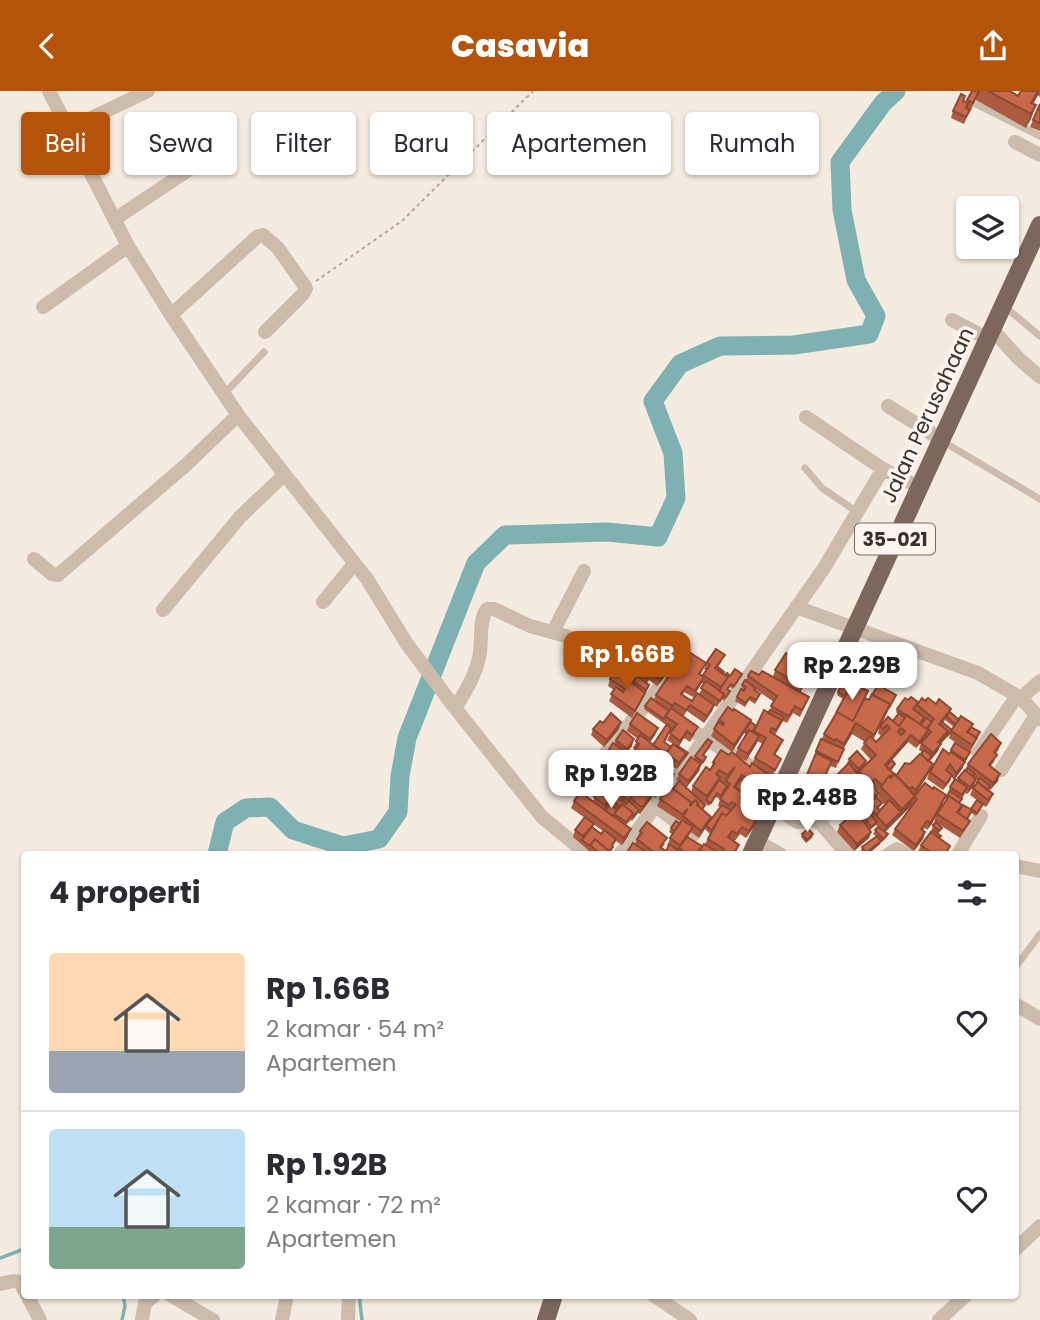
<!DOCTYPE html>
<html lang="id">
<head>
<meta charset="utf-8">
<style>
	:root { --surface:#fff; --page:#f2f2f3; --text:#2b2b33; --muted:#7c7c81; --line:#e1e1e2; --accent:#b45309 }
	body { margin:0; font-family:Poppins,sans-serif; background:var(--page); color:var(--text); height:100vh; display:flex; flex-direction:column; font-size:26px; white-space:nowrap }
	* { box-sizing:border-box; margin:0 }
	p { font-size:23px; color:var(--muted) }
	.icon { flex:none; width:38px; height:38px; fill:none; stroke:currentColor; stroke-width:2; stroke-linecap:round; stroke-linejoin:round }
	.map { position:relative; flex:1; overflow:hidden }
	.details { position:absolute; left:21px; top:760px; width:998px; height:448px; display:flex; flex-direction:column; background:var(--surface); border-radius:7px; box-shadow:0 2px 5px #0004 }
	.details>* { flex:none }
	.guide { position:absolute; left:21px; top:21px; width:999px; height:63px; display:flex; gap:14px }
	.tools { position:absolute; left:956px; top:105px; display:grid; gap:14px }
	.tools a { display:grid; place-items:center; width:63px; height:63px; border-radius:7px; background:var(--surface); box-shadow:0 2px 5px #0004; font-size:35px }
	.price { position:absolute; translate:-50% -60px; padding:0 16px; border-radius:14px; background:#fff; color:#222; font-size:23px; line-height:46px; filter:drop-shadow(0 2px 4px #0008) }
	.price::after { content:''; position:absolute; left:50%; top:42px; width:21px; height:16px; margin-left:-10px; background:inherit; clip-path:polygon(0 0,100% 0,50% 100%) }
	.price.active { background:var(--accent); color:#fff }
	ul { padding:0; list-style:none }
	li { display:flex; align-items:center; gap:21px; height:175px; padding:0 28px }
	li+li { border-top:2px solid var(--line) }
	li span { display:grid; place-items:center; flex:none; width:196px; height:140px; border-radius:7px; color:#555 }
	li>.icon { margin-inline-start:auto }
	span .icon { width:84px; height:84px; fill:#fffc; stroke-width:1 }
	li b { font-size:30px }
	h2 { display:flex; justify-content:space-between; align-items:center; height:84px; padding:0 28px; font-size:30px }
	.pill { padding:0 24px; border-radius:7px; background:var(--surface); box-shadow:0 2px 5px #0004; font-size:24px; line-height:63px }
	.pill.active { background:var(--accent); color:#fff }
	header { display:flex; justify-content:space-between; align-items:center; height:91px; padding:0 28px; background:var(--accent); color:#fff; font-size:32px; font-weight:800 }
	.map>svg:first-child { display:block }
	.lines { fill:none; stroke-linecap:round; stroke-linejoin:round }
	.stream { stroke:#7fb0b2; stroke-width:3.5 }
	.river { stroke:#7fb0b2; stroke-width:19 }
	.path { stroke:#b9a596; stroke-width:2; stroke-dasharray:3.5 3.5; stroke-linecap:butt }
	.service { stroke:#cdbbac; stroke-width:7 }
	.minor { stroke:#cdbbac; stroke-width:14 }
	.primary { stroke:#7d675c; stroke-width:18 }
	.wall { fill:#ac5a40; fill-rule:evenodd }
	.shaded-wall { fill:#8c4a34 }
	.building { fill:#c8694b; stroke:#8c4a34; stroke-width:2; fill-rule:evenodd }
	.labels { text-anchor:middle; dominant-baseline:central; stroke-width:7; stroke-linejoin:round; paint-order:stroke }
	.shield { fill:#fbf5ee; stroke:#756b66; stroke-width:2 }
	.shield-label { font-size:19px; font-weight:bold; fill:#3b302b }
	.street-label { font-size:21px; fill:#3b302b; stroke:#fbf5ee }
</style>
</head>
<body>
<header><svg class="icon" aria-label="back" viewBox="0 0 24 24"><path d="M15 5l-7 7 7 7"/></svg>Casavia<svg class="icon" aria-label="share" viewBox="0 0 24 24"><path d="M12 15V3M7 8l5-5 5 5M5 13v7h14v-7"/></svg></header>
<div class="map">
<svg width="1040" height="1229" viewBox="0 0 1040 1229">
	<rect width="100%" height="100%" fill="#f4ebe1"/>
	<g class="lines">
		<path class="stream" d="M24,1070V1095
			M0,1167L24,1158
			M359,1204L362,1229
			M122,1229L125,1215L123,1204"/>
		<path class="river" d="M217,763L225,731L246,717L270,716L293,739L343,755L379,748L398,721L400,685L407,647L476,472L505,444L607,441L658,446L676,407L673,362L653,310L680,273L720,255L794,254L869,243L876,225L856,189L842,119L840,71L883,12L896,0"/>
		<path class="path" d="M316,190L402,130L533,0"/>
		<path class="service" d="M976,13L1040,45
			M1004,215L1040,245
			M224,303L264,261
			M942,350L1040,408
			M805,377L822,397L857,421
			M1015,877L1040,843"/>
		<path class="minor" d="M49,0L128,155L171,224L238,324L367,488L407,553L455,617L542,726L587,763
			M68,38L148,0
			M1015,51L1040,64
			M115,128L208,66
			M43,216L128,155
			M171,224L258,145L263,144L278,157L306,197L303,203L265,241
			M952,229L988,248
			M992,238L1018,267L1040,286
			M888,315L942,349
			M806,326L883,378
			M34,468L52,483L58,484L187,373L238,324
			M323,511L354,473
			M796,516L978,582L1021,607
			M163,519L240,426L284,384
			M553,541L584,480
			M1040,590L1021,607L1040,628
			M455,617C465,602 475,585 479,567C483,552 478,529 487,518H494L530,535L566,545L605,571L612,568L627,550
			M698,643L783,695
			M978,662L1017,605
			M1001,679L1036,624
			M584,689L672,581
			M656,715L693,744
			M774,716L797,731L814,729L821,733L847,763
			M757,750L780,763
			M620,763L693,664L824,477L883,378L919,396
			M889,763L897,758L908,763
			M958,763L981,725
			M1015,775L1040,780
			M1015,913L1040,928
			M1015,1159L1040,1135
			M0,1193L13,1190L20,1191L24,1199
			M27,1204L40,1229
			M170,1204L213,1229
			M653,1204L690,1229
			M142,1229L145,1212L155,1204
			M282,1229L287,1204
			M348,1229L349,1204
			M939,1229L966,1204"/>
		<path class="primary" d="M751,763L1040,134
			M546,1229L554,1204"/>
	</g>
	<path class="wall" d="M972,0H1010L1018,5L1021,0H1040V6L1038,4L1033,13L1036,14L1026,37L976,9V7L971,19L966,16L970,19L964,33L951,27L953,20L963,10L966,12Z
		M1040,13V40L1030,36Z
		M670,548L686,560L684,567L680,571L703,579L700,584L703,585L706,580L704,578L707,571L722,570L718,576L724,581L723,583L725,584L730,585L742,583L741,586L733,598L730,596L728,598L729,603L724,610L722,608L717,616L714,614L712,620L704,632L687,620L683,626L695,643L690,651L684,647L679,655L687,665L677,678L673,676L670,680L674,683L673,687L665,697L662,694L659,701L655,707L653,705L640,723L638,722L632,730L631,729L626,734L628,745L622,754L616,750L613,755L611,763H590L588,761V759L573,746L575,739L585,727L571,717L574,710H593L599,700L590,693L592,686L621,696L605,718L617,719L613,715L614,711L634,696L630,704L631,705L637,695L627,688L628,686L603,670L606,663L614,653L616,649L632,655L626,662L632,665L635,659L633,657L638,648L627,640L630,633L658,637L655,644L650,651L653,654L666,634L644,618L645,615L654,609L656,604L671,581L668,579L666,584L657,595L649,589L647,592L649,594L648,598L632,627L609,610L614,599L608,595L610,588H628L630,583L657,568L658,563ZM702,592L704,593L699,603L692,610L683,604L684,601L693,606ZM671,637L672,639L667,649L673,653L671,656L664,651ZM636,674L645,682L643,685L634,679ZM593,733L603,740L601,743L592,736Z
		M812,578L808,588L800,601L809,606L800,626L793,622L787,632L783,630L775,644L780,656L775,664L781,668L772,685L769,683L767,691L751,715V721L756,733L746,747L740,743L735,750L730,747L739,754L735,763H699L704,753H705L710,743L705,738L699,747L691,741L688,746L697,763H626L635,753L640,740L665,753L662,757L666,760L670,747L672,743L669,741L671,737L680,733L681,729L680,730L657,715L660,708L673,698L679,691L676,689L679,683L694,668L695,665L711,655L704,664L706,666L705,670L701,674L699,680L686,697L691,701L693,695L710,679L713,671L729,664L732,661L711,645L719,629L750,633L754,642L764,619L768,622L774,611L755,598L760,603L755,613L749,609L745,616L735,610L737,606L744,599L741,598L748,585L759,584L773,586L775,579ZM744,642L746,644L738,657L735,664L732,661ZM757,650L763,653L750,676L738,666L746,670ZM716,706L720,708L718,715L720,716L710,730L703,719L704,718L699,709L709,715Z
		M838,601L869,609L893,610L881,634L893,630L898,623L896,621L897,618L908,609L918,611L925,610L951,618L950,621L959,629L980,641L974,654L970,661L949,647L950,643L940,653L938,660L929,671L933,673L931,679L949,663L951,659L970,661L962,678L954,689L951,685L950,690L943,699L927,688L929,682L915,705L933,698L946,704L938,721L945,711L950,696L957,690L965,679L968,673L1001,652L999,658L996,663L994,671L990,676L998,690L990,699L989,698L988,699L993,703L990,710L986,716L983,714L976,725L971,722L968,728L970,730L967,736L960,747L934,730L936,724L927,739L925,737L923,739L925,741L923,748L914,760L892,744L895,738L911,715L885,741L888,743L887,746L882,751L881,750L880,753L868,763H863L861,760L862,756L876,745L873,743L878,736L876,734L870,739L853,714L854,711L848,705L849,702L846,705L842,701L843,697L835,688L836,685L846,674L849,668L866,670L864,676L871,669L861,658L865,651L852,643L843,658L836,677L830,675L822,694L818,692L815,698L803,693L824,643L835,624L843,608L837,604ZM945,629L954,636L952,639L943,632ZM879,637L878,642L881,645L885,641V642L876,651L873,648ZM926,646L921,652L919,659L922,661L920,663L896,685H893L894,683L891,680L894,676L892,669L908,651L916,657ZM976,688L978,690L973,697L970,704L977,709L971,719L960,712L965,702L967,703L974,695ZM873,694L880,701L878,706L885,714L880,719L878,718L882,712L876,707L878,705L869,698ZM870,712L869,715L871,717L870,720L866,716Z
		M603,632L619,638L604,656L591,644L593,638Z
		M801,708L800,711L793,718L786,714L787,710Z
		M840,734L871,741L869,747L854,760L837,741Z
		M933,734L942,737L938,743L940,748L950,755L947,763H921L918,761L921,754L936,741L932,738Z
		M802,743H813L812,747L806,752L801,746Z"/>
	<path class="shaded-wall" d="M1038,0H1039L1038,4L1028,22L1031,12Z
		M1036,14L1031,28L1026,37L1031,23Z
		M669,577L666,584L657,595L660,589Z
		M812,578L808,588L798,605L801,595Z
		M704,586L701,593L693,606L695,600Z
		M890,613L886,624L870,654L874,644Z
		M714,614L712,620L704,632L707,625Z
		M751,629L744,642L732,661L734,654Z
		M621,631L619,638L604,656L607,649Z
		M856,632L852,643L840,663L844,653Z
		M658,637L655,644L647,655L650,648Z
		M928,639L926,646L916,657L919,651Z
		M687,640L684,647L678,656L680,650Z
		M948,640L946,647L936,658L938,651Z
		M911,644L908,651L886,676L885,674Z
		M759,645L757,652L746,670L748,663Z
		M634,648L632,655L624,664L627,658Z
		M941,653L938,660L925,676L933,662Z
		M686,662H688L677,678L679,672Z
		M866,670L864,677L856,684L859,678Z
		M965,671L962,678L954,689L956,682Z
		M701,673L699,680L686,697L689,690Z
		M933,673L930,680L914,705L911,715L884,742L886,735L914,706L916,699Z
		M1000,683L998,690L990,699L993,692Z
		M769,684L767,691L748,719L750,712Z
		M952,684L950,690L943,699L946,693Z
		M875,688L873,694L864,703L866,696Z
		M976,688L974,695L967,703L970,696Z
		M624,689L621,696L603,721L605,714Z
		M654,701L652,707L640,723L642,716Z
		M879,702L878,705L861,721L860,720L861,717L874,704Z
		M946,704L932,733L927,739L930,732Z
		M711,726L709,733L706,735L699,747L701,740Z
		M758,726L756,733L746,747L749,740Z
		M631,738L628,745L622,754L624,747Z
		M871,741L869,747L854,760L857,753Z
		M925,741L923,748L914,760L916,754Z
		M881,750L880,753L868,763H866Z"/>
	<path class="building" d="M972,0H979L973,12L967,9Z
		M988,0H1010L1018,5L1021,0H1038L1031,12L1036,14L1031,23Z
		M961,3L965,5L963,10L968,12L966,17L970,19L966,26L953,20Z
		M1040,13V32L1033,29Z
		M670,548L686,560L680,568L670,560L669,562L678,569L673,575L658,563Z
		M716,558L725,564L715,577L728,586L721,596L703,584L710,574L707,571Z
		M646,560L669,577L660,589L652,582L647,588L638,582L635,586L630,583Z
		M689,561L706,572L699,583L704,586L695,600L687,595L681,603L692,610L697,602L714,614L707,625L690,614L686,619L675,612L673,615L656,604L679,570L682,572Z
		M786,562L812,578L801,595L775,579Z
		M718,576L724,581L723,583L716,578Z
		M735,578L742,583L734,595L731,593L727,598L730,600L726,606L723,605L724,603L719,600L726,589L728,586L725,584L727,582L730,585Z
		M616,579L645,602L635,620L611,603L616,596L623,601L625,598L610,588Z
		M751,580L759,584L762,580L809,606L802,619L795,615L789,625L771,615L777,605L748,585Z
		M637,585L649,594L646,599L633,590Z
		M745,589L755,597L754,599L760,603L756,609L750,606L746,612L737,606L741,598L744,600L746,596L742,594Z
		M706,590L724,603L720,610L701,597Z
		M843,591L850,595L845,605L838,601Z
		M852,592L868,600L853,630L837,621L836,622Z
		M878,594L896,604L889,617L890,613L872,604Z
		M872,603L890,613L874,644L856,632L844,653L836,648L835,650L824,643L837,621L853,630L865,607L869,609Z
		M911,606L918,611L913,618L924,626L920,633L897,618L905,607L908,609Z
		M651,607L669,620L664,628L645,615Z
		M922,607L925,610L928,607L936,613L939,608L951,618L939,633L948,640L938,651L941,653L933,662L921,652L931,641L927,637L934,628L917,614Z
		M728,616L733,620L734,618L751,629L734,654L714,638L718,631L723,634L724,632L719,629Z
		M671,617L698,636L692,644L687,640L680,650L670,642L677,633L665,625Z
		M764,619L782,629L776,639L772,637L770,641L783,649L774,663L781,668L775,679L755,667L766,647L754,640Z
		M770,619L784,626L780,633L782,629L768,622Z
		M950,621L959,629L955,633L946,625Z
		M611,622L621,631L607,649L593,638L600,630L603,632Z
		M637,622L658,637L650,648L630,633Z
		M899,622L905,627L899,635L893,630Z
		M907,624L928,639L919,651L911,644L885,674L894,683L890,686L889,685L882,694L875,688L866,696L874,704L861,717L855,707L865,697L860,692L866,687L859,680L876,664L864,652L870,645L876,651L890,637L887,634L883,638L880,635L888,626L899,635ZM901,637L905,640L901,644L898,641Z
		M961,625L973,633L967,641L977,647L972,654L951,640Z
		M926,627L932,631L927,638L921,634Z
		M751,631L756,635L752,641L749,639L748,641L745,639Z
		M942,631L952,639L948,644V640L940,633Z
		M667,633L671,637L664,651L671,656L666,663L653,654Z
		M971,636L980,641L976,647L968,641Z
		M623,639L634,648L627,658L616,649Z
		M749,639L759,645L748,663L738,657Z
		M991,643L1001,652L994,661L997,664L989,674L1000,683L993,692L968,673Z
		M640,644L675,670L671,675L651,660L650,661L669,675L658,691L662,694L658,700L641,687L649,676L633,662L639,653L636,650Z
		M708,648L712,651L703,664L706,666L703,671L695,665Z
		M821,648L844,658L838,671L816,660Z
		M613,652L638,670L631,679L606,663Z
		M955,652L970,661L965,669L951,659Z
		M673,653L686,662L679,672L666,662Z
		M678,655L688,662L685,666L686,662L677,656Z
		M943,658L949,663L951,661L965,671L956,682L950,673L946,679L952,684L946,693L930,681Z
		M721,659L729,664L732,661L750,676L752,672L769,684L750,712L741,706L740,707L753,716L750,720L758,726L749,740L742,736L737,743L732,740L728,746L739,754L733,763H707L700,759L704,753L721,763L724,758L708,748L722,722L726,725L736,714L732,711L729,714L720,708L730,693L726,690L735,676L728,684L719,679L716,683L720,686L707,705L693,695L706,676L710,679L715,672L713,671ZM742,684L748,688L740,700L734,696Z
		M924,659L932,665L928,670L921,663Z
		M857,660L866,670L859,678L849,668Z
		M816,662L832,670L824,687L820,685L817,691L806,686Z
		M920,663L933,673L916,699L912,696L910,698L896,685L905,672L910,673Z
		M691,666L701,673L689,690L679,683Z
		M892,669L895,673L889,679L886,675Z
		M849,672L862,688L847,702L843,697L852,688L851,687L844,693L836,685Z
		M600,675L624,689L605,714L594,706L603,694L592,686Z
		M968,677L975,683L973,685L966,680Z
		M633,678L643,685L639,692L629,685Z
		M668,679L674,683L667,693L660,689Z
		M965,679L976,688L970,696L958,687Z
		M895,683L915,705L902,718L881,696L889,685L891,687Z
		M980,687L990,695L987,699L978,691L976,692Z
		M741,688L746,691L740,700L735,696Z
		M955,688L967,696L962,704L950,696Z
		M719,689L727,695L721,705L717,702L711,712L706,709Z
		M627,690L634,696L629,703L631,705L629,710L639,719L633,726L632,725L633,722L622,713L620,716L614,711ZM624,706L629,710L626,713L621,709Z
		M640,690L654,701L642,716L630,707Z
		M679,690L705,714L702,718L698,715V712L695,709L692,712L673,698Z
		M978,691L993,703L988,709L973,697Z
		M925,692L933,698L934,696L946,704L934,726L930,732L927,730L921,738L925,741L916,754L895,738L917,708L914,706Z
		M857,694L863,700L855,707L856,708L850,702Z
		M669,695L691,711L690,715L695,709L698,712L697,714L711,726L701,740L683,725L688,718L682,723L660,708Z
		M873,695L879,702L873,707L874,704L869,699Z
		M950,700L962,708L959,712L949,705L947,708L946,707Z
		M580,701L631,738L624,747L574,710Z
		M792,703L801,708L794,714L787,710Z
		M949,705L962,714L957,721L970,730L963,740L937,723Z
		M876,706L882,712L877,717L880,719L876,724L871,718L874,715L870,712Z
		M889,709L901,721L886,735L876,724Z
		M977,709L983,713L977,722L971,718Z
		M610,713L617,719L613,725L605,719Z
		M622,713L633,722L626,731L614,723Z
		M722,714L731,719L726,725L722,722L712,739L706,735Z
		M963,714L972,719L967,728L958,722Z
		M865,715L872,723L871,724L877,731L871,736L860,720Z
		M856,720L871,741L857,753L840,734Z
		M585,726L594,733L583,745L575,739Z
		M682,729L693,736L680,754L670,747Z
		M676,730L680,733L674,740L671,737Z
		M647,731L667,747L660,756L667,761L665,763H656L637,748L642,742L640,740Z
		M936,731L942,737L939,740L933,734Z
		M592,736L601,743L604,739L616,748L612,754L613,756L609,760L595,748L590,755L582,749Z
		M878,736L888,743L883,748L875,739Z
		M808,738L813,743L807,749L802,743Z
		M933,739L941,745L939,747L931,741Z
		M931,741L950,755L945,763H933L921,754Z
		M877,745L881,750L866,762L862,756Z
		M687,746L702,755L696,763H687L679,757Z
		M595,748L611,762L610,763H600L590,754Z
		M633,752L649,763H626Z
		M669,753L683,763H670L666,761Z"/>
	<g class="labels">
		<rect class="shield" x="855" y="432.5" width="80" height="31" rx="5"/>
		<g class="shield-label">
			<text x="895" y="448">35-021</text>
		</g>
		<g class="street-label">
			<text transform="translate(927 324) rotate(-65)">Jalan Perusahaan</text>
		</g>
	</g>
</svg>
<div class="tools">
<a><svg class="icon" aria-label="layers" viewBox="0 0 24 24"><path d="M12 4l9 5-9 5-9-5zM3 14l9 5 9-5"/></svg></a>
</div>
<b class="price active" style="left:627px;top:600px">Rp 1.66B</b>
<b class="price" style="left:852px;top:611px">Rp 2.29B</b>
<b class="price" style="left:611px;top:719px">Rp 1.92B</b>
<b class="price" style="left:807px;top:743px">Rp 2.48B</b>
<div class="guide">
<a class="pill active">Beli</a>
<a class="pill">Sewa</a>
<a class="pill">Filter</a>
<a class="pill">Baru</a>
<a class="pill">Apartemen</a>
<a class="pill">Rumah</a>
</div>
<section class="details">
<h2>4 properti<svg class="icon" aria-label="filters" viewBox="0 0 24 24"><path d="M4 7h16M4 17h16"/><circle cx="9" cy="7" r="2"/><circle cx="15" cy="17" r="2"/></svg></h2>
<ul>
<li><span style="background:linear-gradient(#ffd9b3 70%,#9aa5b1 0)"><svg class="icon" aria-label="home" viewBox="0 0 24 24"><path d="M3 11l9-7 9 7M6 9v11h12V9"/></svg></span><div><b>Rp 1.66B</b><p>2 kamar · 54 m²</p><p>Apartemen</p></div><svg class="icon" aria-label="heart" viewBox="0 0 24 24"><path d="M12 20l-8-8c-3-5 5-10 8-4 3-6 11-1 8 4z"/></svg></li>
<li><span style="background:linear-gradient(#bfe0f5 70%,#7fa58c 0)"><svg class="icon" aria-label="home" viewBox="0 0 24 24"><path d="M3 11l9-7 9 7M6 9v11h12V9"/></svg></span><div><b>Rp 1.92B</b><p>2 kamar · 72 m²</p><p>Apartemen</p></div><svg class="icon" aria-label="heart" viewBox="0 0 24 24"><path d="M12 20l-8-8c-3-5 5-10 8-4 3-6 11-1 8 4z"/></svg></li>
</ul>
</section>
</div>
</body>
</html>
